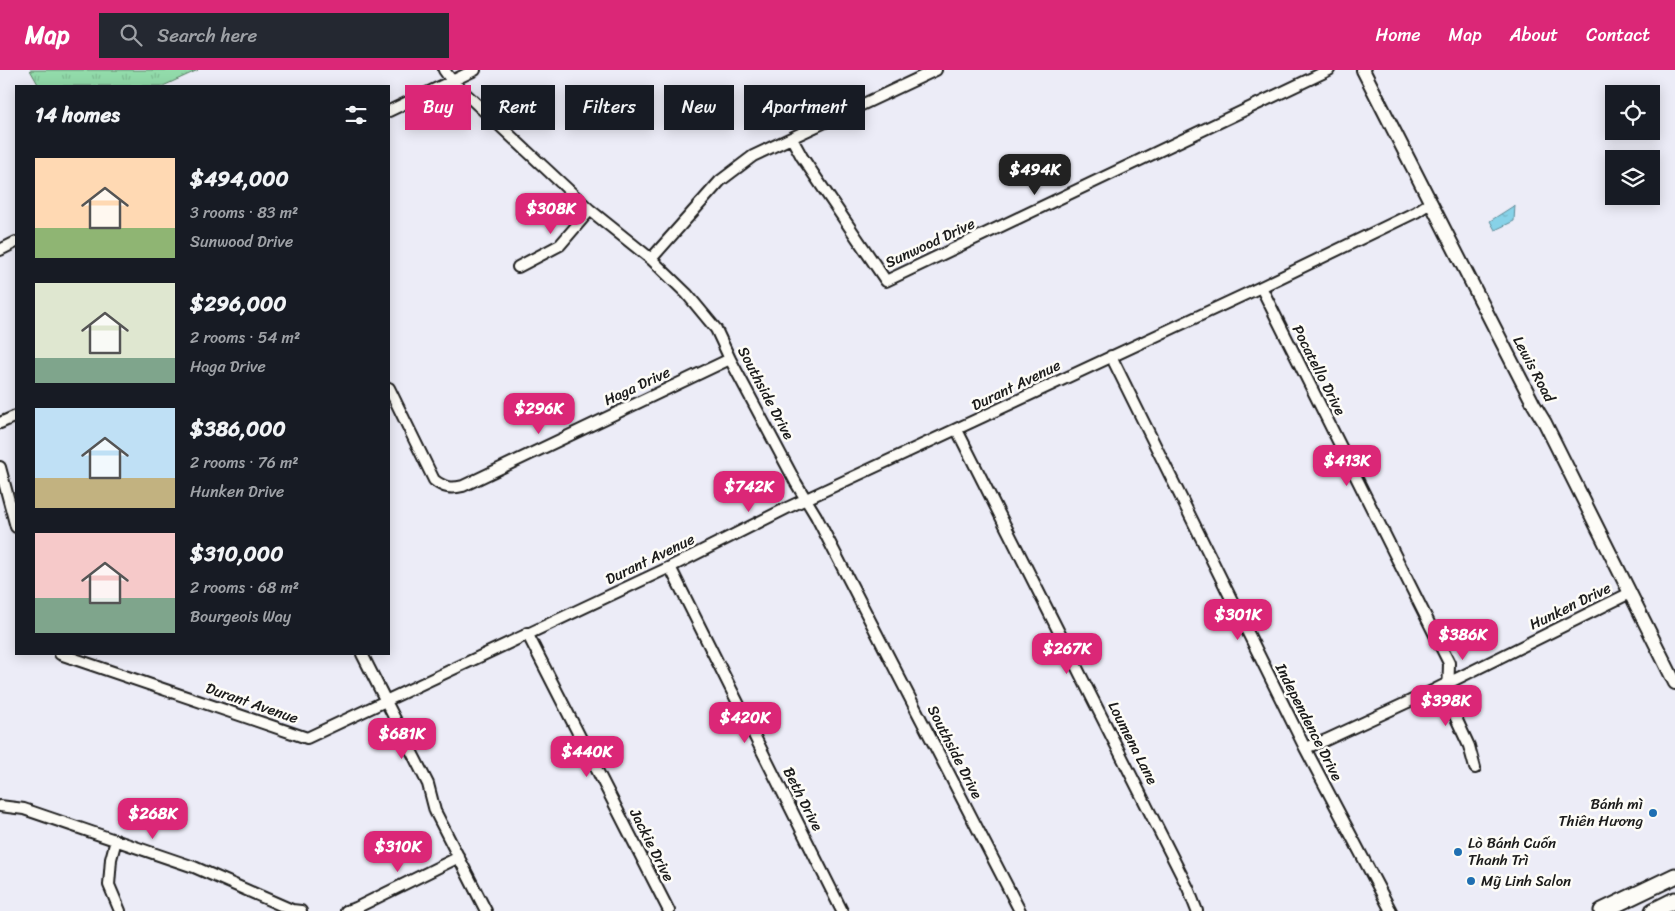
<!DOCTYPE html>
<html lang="en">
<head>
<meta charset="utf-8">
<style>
	:root { --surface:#171b24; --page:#242831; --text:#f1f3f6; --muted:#9ea1a6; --accent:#db2777 }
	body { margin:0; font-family:Sriracha,sans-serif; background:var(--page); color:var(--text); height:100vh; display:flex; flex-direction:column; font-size:19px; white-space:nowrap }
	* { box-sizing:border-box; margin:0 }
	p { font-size:16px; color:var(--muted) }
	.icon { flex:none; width:28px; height:28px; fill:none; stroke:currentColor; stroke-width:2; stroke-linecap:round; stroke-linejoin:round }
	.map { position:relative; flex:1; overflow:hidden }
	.drawer { position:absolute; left:15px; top:15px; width:375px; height:570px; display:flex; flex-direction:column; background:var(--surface); border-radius:0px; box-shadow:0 2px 12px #0003 }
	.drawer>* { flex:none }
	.guide { position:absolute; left:405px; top:15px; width:475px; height:45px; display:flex; gap:10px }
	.controls { position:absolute; left:1605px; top:15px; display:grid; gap:10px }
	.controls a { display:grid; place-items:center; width:55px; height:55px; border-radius:0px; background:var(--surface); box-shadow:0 2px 12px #0003; font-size:25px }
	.price { position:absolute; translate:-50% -42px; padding:0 11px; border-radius:10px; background:var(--accent); color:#fff; font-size:16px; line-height:32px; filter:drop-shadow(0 1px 2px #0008) }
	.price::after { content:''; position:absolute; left:50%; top:30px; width:15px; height:11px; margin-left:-8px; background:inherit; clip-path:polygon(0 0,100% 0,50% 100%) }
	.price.active { background:#222; color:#fff }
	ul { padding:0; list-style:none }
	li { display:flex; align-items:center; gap:15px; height:125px; padding:0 20px }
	li span { display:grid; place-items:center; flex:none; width:140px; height:100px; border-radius:0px; color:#555 }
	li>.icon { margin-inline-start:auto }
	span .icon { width:60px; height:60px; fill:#fffc; stroke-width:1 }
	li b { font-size:21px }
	h2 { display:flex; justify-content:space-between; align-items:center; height:60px; padding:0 20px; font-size:21px }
	.tag { padding:0 18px; border-radius:0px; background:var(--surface); box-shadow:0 2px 12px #0003; font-size:18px; line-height:45px }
	.tag.active { background:var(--accent); color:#fff }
	header { display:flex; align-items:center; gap:30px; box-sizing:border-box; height:70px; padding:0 25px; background:var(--accent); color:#fff }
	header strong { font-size:24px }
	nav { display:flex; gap:28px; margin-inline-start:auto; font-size:18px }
	.search { width:350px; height:45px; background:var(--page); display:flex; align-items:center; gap:12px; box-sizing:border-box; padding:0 18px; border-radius:0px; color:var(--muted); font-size:19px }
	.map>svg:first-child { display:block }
	.grass { fill:url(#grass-tufts); stroke:#577c63 }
	.water { fill:url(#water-ripples); stroke:#5c8996 }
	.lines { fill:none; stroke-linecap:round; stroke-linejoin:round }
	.minor-casing { stroke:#1c1c1c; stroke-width:14 }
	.tertiary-casing { stroke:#1c1c1c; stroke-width:16 }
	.secondary-casing { stroke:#1c1c1c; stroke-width:19 }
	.minor { stroke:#fdfcf7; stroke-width:10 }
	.tertiary { stroke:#fdfcf7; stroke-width:12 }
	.secondary { stroke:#fdfcf7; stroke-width:15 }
	.poi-dot { fill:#1f6fb2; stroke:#fdfcf7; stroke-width:2 }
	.labels { text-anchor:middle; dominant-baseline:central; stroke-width:5; stroke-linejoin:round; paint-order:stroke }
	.street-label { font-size:15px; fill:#1c1c1c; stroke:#fdfcf7 }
	.poi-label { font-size:15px; fill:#1c1c1c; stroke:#fdfcf7; text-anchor:start }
</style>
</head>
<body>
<header>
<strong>Map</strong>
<div class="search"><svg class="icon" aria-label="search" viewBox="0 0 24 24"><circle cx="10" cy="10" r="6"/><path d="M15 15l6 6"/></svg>Search here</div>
<nav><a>Home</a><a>Map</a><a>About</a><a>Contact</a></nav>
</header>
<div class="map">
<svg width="1675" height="841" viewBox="0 0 1675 841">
	<defs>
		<pattern id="grass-tufts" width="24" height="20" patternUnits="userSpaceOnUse" patternTransform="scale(1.25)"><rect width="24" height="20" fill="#92dbaa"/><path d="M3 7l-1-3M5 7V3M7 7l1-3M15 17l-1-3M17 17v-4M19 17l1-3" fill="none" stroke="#7dbb92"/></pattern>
		<pattern id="water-ripples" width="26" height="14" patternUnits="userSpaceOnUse" patternTransform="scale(1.25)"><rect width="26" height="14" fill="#87d2e8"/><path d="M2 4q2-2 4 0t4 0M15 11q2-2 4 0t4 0" fill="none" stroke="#74b4c6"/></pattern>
	</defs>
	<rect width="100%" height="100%" fill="#ececf7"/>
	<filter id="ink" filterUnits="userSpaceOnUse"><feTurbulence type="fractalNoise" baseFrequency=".02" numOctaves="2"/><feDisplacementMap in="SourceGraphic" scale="10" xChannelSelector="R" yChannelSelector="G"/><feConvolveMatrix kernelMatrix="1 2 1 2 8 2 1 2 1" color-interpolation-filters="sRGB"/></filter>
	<g filter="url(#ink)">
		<path class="grass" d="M30,0H198L163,16H39Z"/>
		<path class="water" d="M1515,135L1514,151L1495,160L1490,151Z"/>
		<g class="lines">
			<g class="minor-casing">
				<path id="minor" d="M444,0L452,11L590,140L651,189L687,224L716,259L730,289L796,413L816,446L1020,841
					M389,41L475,0
					M792,69L802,87L886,211L1329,0
					M0,180L16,172
					M651,189L720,111L753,86L936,0
					M518,197L560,175L590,140
					M1261,217L1449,593L1448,631L1469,676L1475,698
					M1111,286L1305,678L1391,841
					M389,318L434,410C444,418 451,419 463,416L730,289
					M0,353L16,346
					M957,360L1188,818L1197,841
					M0,397L16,457
					M670,497L842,841
					M527,563L669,841
					M60,584L307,668L670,497L789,437L1261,217L1416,142L1430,133
					M362,584L428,714L435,741L486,841
					M1305,678L1326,670L1434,620L1630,523
					M0,736L24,739L194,797L292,840L301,841
					M116,770L111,789L109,815L120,841
					M346,841L356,838L459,787"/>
			</g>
			<g class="tertiary-casing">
				<path id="tertiary" d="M1363,0L1534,335L1545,353L1675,613"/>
			</g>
			<g class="secondary-casing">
				<path id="secondary" d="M1602,841L1675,806
					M1653,841L1675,830"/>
			</g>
			<use href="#minor" class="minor"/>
			<use href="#tertiary" class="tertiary"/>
			<use href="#secondary" class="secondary"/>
		</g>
	</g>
	<g class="poi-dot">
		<circle cx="1653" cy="743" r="5"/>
		<circle cx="1458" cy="782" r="5"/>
		<circle cx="1471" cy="811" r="5"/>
	</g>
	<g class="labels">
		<g class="street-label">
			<text transform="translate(930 173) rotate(-25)">Sunwood Drive</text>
			<text transform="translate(1534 299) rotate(62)">Lewis Road</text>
			<text transform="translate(1319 300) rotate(63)">Pocatello Drive</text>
			<text transform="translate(1016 315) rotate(-26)">Durant Avenue</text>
			<text transform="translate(637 316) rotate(-25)">Haga Drive</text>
			<text transform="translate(766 323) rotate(62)">Southside Drive</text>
			<text transform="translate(650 489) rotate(-26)">Durant Avenue</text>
			<text transform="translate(1570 536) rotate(-26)">Hunken Drive</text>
			<text transform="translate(252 633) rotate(19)">Durant Avenue</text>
			<text transform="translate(1309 652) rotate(63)">Independence Drive</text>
			<text transform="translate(1133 673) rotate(63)">Loumena Lane</text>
			<text transform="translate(955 682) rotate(63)">Southside Drive</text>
			<text transform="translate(803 729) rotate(63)">Beth Drive</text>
			<text transform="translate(652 775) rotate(63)">Jackie Drive</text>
		</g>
		<g class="poi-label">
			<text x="1643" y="734" text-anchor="end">Bánh mì<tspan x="1643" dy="17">Thiên Hương</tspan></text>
			<text x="1468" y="773">Lò Bánh Cuốn<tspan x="1468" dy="17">Thanh Trì</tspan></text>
			<text x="1481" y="811">Mỹ Linh Salon</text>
		</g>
	</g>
</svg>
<div class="controls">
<a><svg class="icon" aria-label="locate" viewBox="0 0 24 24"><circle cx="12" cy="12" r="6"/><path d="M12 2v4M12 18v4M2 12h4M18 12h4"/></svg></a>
<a><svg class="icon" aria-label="layers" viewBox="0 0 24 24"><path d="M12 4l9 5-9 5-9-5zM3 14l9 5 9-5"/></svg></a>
</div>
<b class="price active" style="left:1035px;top:126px">$494K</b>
<b class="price" style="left:551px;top:165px">$308K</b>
<b class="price" style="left:539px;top:365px">$296K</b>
<b class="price" style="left:1347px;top:417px">$413K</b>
<b class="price" style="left:749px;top:443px">$742K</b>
<b class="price" style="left:1238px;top:571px">$301K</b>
<b class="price" style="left:1463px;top:591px">$386K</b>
<b class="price" style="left:1067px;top:605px">$267K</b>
<b class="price" style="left:1446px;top:657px">$398K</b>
<b class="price" style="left:745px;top:674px">$420K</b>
<b class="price" style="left:402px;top:690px">$681K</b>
<b class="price" style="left:587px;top:708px">$440K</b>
<b class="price" style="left:153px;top:770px">$268K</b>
<b class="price" style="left:398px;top:803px">$310K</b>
<div class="guide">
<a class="tag active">Buy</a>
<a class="tag">Rent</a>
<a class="tag">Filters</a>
<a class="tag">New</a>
<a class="tag">Apartment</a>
</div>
<section class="drawer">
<h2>14 homes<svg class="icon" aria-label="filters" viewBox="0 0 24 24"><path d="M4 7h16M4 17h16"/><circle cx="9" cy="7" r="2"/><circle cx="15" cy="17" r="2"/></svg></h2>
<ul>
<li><span style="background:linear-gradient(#ffd9b3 70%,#8fb573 0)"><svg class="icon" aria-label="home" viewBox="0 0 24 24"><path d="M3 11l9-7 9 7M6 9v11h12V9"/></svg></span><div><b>$494,000</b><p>3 rooms · 83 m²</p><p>Sunwood Drive</p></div></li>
<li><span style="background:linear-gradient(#dfe7d0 75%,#7fa58c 0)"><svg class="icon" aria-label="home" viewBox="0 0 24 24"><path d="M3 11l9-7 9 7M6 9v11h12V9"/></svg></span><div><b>$296,000</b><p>2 rooms · 54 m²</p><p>Haga Drive</p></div></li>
<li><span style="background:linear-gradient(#bfe0f5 70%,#c2b280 0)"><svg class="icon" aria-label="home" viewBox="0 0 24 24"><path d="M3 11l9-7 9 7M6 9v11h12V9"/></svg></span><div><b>$386,000</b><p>2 rooms · 76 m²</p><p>Hunken Drive</p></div></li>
<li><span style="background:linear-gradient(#f6c9c9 65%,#7fa58c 0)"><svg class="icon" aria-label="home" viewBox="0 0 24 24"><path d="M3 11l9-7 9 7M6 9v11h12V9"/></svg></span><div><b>$310,000</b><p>2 rooms · 68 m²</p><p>Bourgeois Way</p></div></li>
</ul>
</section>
</div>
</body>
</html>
